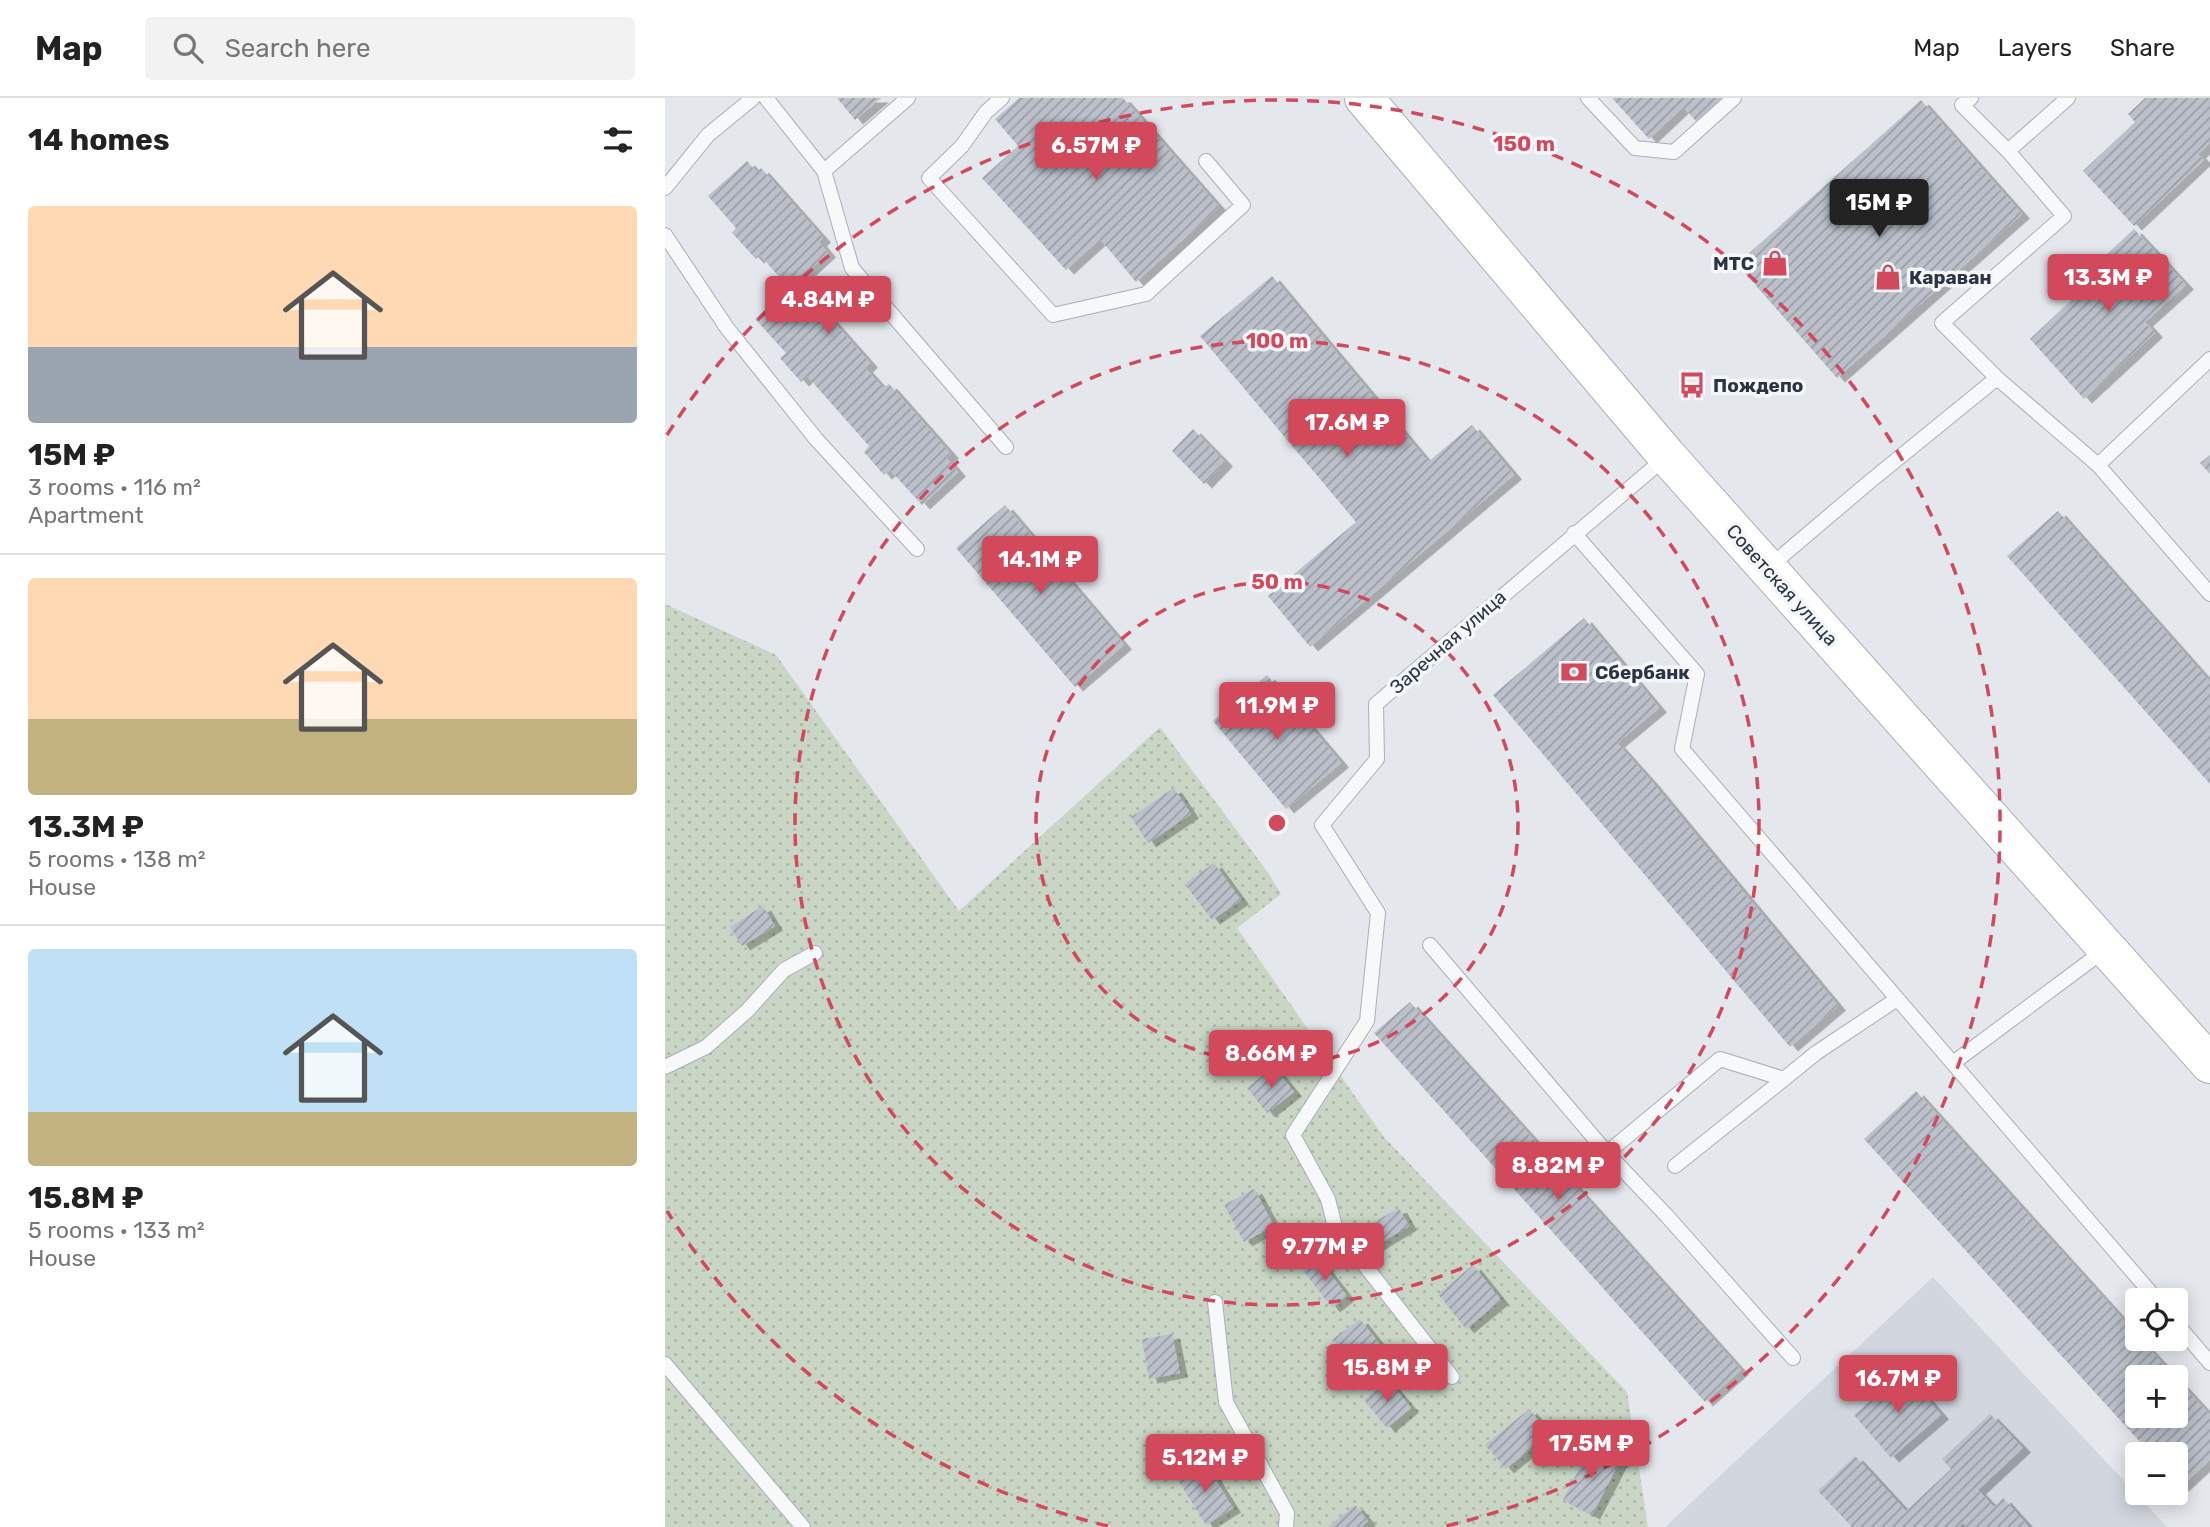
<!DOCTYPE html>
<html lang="en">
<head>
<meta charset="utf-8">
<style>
	:root { --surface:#fff; --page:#f2f2f2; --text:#222; --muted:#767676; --line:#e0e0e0; --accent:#d1495b }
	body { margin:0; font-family:Rubik,sans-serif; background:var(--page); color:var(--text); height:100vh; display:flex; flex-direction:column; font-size:26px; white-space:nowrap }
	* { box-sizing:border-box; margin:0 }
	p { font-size:23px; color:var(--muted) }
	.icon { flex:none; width:38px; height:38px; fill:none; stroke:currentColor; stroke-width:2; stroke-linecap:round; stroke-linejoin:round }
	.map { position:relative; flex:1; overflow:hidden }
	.sheet { display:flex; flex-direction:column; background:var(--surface); width:665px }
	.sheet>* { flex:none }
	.buttons { position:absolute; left:1460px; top:1190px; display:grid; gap:14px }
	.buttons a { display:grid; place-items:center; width:63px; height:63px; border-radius:7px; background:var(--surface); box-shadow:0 4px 18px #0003; font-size:35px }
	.price { position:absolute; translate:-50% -60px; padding:0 16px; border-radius:7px; background:var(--accent); color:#fff; font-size:23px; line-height:46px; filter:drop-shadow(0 2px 4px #0008) }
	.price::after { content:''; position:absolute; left:50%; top:42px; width:21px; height:16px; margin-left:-10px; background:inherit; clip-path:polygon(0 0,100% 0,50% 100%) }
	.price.on { background:#222; color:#fff }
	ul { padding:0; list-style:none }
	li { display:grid; align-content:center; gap:14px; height:371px; padding:0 28px }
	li+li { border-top:2px solid var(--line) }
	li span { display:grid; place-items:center; height:217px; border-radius:7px; color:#555 }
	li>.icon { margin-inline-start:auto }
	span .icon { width:126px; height:126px; fill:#fffc; stroke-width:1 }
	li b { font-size:30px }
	h2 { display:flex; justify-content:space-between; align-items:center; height:84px; padding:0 28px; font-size:30px }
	header { display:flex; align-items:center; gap:42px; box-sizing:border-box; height:98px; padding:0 35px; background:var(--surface); border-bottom:2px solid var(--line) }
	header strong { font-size:33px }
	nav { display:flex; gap:38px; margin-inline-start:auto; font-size:24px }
	.search { width:490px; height:63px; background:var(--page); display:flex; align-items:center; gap:18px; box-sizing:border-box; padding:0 24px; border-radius:7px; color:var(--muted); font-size:26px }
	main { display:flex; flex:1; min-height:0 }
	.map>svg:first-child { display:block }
	.built { fill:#d2d6de }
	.grass { fill:url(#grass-dots) }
	.building { fill:url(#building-hatch); fill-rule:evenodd; filter:url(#shadow) }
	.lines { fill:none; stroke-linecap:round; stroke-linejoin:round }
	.service-casing { stroke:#a9aeb7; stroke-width:16 }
	.secondary-casing { stroke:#a9aeb7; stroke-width:40 }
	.service { stroke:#f7f8fa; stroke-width:14 }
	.secondary { stroke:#fff; stroke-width:38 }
	.ring { fill:none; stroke:#d1495b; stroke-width:3.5; stroke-dasharray:12 9 }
	.labels { text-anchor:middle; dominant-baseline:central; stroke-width:7; stroke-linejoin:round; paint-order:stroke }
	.poi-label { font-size:19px; font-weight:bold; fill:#2b3445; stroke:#f4f6f9; text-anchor:start }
	.street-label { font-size:19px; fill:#2b3445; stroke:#f4f6f9 }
	.centre { fill:#d1495b; stroke:#f4f6f9; stroke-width:3.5 }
	.ring-label { font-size:21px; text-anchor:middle; font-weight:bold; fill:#d1495b; stroke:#f4f6f9; stroke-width:7; stroke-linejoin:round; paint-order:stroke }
</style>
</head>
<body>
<header>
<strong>Map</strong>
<div class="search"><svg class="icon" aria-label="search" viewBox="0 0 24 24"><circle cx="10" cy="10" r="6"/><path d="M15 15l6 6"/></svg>Search here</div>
<nav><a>Map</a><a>Layers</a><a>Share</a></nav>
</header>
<main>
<section class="sheet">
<h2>14 homes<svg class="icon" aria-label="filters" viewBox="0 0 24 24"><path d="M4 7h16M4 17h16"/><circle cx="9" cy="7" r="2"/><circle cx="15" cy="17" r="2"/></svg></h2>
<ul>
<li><span style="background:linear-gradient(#ffd9b3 65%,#9aa5b1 0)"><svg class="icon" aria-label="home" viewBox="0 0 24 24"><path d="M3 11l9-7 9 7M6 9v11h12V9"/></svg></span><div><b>15M ₽</b><p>3 rooms · 116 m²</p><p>Apartment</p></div></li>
<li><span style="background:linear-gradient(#ffd9b3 65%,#c2b280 0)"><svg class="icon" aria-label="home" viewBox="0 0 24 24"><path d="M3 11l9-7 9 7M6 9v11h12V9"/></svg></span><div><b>13.3M ₽</b><p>5 rooms · 138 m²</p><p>House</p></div></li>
<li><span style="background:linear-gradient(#bfe0f5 75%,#c2b280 0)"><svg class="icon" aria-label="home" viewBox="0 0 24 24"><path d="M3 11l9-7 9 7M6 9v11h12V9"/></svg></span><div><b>15.8M ₽</b><p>5 rooms · 133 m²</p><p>House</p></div></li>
</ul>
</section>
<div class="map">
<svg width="1545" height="1429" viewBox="0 0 1545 1429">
	<defs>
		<pattern id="grass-dots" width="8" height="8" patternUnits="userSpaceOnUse" patternTransform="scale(1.75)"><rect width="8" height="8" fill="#c9d6c5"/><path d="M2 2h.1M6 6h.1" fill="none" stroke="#adb8ab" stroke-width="1.8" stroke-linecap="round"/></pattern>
		<pattern id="building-hatch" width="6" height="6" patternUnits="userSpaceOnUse" patternTransform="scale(1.75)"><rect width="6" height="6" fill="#bbc0ca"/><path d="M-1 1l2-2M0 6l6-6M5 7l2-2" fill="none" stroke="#989da6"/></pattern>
		<filter id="shadow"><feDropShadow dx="8" dy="4.5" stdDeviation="0" flood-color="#0004"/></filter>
	</defs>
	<rect width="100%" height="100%" fill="#e4e7ec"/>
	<path class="built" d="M1268,1179L1502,1429H1000Z"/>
	<path class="grass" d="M0,506L111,557L294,813L495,629L604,776L616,796L572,830L718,1038L962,1294L983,1429H0Z"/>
	<path class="building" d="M172,0H216L190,22Z
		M354,0H458L554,109L471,184L435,141L401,172L317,80L353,48L330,21Z
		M947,0H1057L1031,23L1018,9L984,41Z
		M1480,0H1545V45L1533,56L1539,62L1469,128L1418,73L1470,24L1463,16Z
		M1256,2L1357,116L1172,280L1072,166Z
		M82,63L92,74L96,70L158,140L154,144L163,155L127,188L137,200L143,195L205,265L200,270L218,290L224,286L286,356L281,360L293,374L257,407L225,372L219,377L199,354L204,348L142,278L136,284L115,260L121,255L90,221L124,190L95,157L91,161L67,135L71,130L43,98Z
		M1469,131L1521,187L1480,224L1490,235L1419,301L1365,241L1415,194L1409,187Z
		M607,178L763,364L807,327L849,377L645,549L603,498L691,424L535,238Z
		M528,331L560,364L539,386L507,353Z
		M1545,357V376L1535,365Z
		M340,407L459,547L410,589L291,450Z
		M1393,413L1545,584V686L1342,458Z
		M919,520L994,610L952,645L986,683L1173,908L1125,949L828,597Z
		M602,577L676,665L621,711L548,623Z
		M509,690L526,716L483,745L466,719Z
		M549,765L576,802L547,822L520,786Z
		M98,808L110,828L77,848L65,829Z
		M745,904L1076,1272L1040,1304L709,935Z
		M609,969L629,994L602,1015L582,990Z
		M1251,993L1472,1237V1241H1475L1545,1317V1362L1516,1389L1510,1383V1356H1486L1199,1041ZM1472,1279H1510V1318H1472Z
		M589,1091L609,1128L579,1144L559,1107Z
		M734,1110L744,1128L709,1149L698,1130Z
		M652,1159L682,1198L667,1210L637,1171Z
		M808,1167L836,1202L801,1231L773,1196Z
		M695,1221L716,1248L688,1268L668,1241Z
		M507,1236L515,1275L484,1281L477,1241Z
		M1239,1273L1276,1317L1226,1360L1189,1317Z
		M723,1282L746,1310L722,1330L699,1302Z
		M864,1311L884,1335L841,1371L820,1347Z
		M1325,1316L1358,1350L1313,1392L1329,1409L1338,1400L1364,1429H1302L1298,1425L1293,1429H1187L1153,1393L1190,1358L1241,1413L1286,1371L1277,1361Z
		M926,1348L955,1363L927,1417L898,1402Z
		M540,1365L568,1410L541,1427L513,1382Z
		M690,1407L703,1423L696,1429H663Z"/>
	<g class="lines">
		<g class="service-casing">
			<path id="service" d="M101,0L159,73L187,170L341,349
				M337,0L321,14L297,48L264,80L388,217L481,196L578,107L541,63
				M923,0L970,50L1009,54L1069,0
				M1306,0L1297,7L1343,53L1399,118L1277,225L1332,280L1433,367L1545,496
				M1343,53L1403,0
				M159,73L243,0
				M0,90L43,37L88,0
				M0,137L62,230L151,341L252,451
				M1433,367L1545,261
				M909,435L1032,576L1017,651L1492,1202
				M1104,469L1203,385L1332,280
				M765,847L942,1055L1002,1118L1128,1260
				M1288,965L1441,851
				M0,969L41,949L82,913L119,872L150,855
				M942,1055L1055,961L1119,981L1151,955L1232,901
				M1010,1068L1119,981
				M550,1204L561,1304L622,1415L621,1429
				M1510,1224L1545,1265
				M0,1266L138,1429
				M787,1279L670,1129L663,1101L628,1037L702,923L713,815L657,727L712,661L711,606L1000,360"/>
		</g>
		<g class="secondary-casing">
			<path id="secondary" d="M699,0L1002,358L1545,966"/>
		</g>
		<use href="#service" class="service"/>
		<use href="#secondary" class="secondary"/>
	</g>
	<g class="ring">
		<circle cx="612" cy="725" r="241"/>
		<circle cx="612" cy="725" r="482"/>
		<path d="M443 1428A723 723 0 0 1 2 1113M2 337A723 723 0 1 1 781 1428"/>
	</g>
	<defs>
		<g id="shop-bare" transform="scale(2.1)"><path d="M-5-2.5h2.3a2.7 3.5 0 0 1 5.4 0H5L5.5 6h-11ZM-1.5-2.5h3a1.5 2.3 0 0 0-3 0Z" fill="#d1495b" stroke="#f4f6f9" stroke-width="2.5" paint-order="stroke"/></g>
		<g id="bus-bare" transform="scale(2.1)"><path d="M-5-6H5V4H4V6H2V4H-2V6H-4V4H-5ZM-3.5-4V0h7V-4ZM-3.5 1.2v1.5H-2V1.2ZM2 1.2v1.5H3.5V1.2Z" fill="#d1495b" stroke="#f4f6f9" stroke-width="2.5" paint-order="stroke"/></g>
		<g id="bank-bare" transform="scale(2.1)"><path d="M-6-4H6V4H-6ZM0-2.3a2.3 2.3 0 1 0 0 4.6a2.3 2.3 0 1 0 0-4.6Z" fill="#d1495b" stroke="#f4f6f9" stroke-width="2.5" paint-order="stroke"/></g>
	</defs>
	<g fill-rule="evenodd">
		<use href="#shop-bare" x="1110" y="165"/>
		<use href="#shop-bare" x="1223" y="179"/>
		<use href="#bus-bare" x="1027" y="287"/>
		<use href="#bank-bare" x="909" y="574"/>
	</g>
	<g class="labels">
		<g class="poi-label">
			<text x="1089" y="165" text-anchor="end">МТС</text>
			<text x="1244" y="179">Караван</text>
			<text x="1048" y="287">Пождепо</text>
			<text x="930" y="574">Сбербанк</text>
		</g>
		<g class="street-label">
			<text transform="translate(1117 487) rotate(48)">Советская улица</text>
			<text transform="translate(783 544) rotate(-41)">Заречная улица</text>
		</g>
	</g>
	<circle cx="612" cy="725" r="10" class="centre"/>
	<g class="ring-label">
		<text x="859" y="53">150 m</text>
		<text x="612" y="250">100 m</text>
		<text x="612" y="491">50 m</text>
	</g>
</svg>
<div class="buttons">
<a><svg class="icon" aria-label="locate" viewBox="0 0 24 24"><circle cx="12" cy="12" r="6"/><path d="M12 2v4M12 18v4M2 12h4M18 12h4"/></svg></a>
<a>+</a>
<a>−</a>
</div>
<b class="price" style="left:431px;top:84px">6.57M ₽</b>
<b class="price on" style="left:1214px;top:141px">15M ₽</b>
<b class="price" style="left:1443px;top:216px">13.3M ₽</b>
<b class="price" style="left:163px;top:238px">4.84M ₽</b>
<b class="price" style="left:682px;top:361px">17.6M ₽</b>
<b class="price" style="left:375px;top:498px">14.1M ₽</b>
<b class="price" style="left:612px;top:644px">11.9M ₽</b>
<b class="price" style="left:606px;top:992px">8.66M ₽</b>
<b class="price" style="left:893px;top:1104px">8.82M ₽</b>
<b class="price" style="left:660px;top:1185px">9.77M ₽</b>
<b class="price" style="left:722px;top:1306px">15.8M ₽</b>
<b class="price" style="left:1233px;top:1317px">16.7M ₽</b>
<b class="price" style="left:926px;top:1382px">17.5M ₽</b>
<b class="price" style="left:540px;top:1396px">5.12M ₽</b>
</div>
</main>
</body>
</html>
